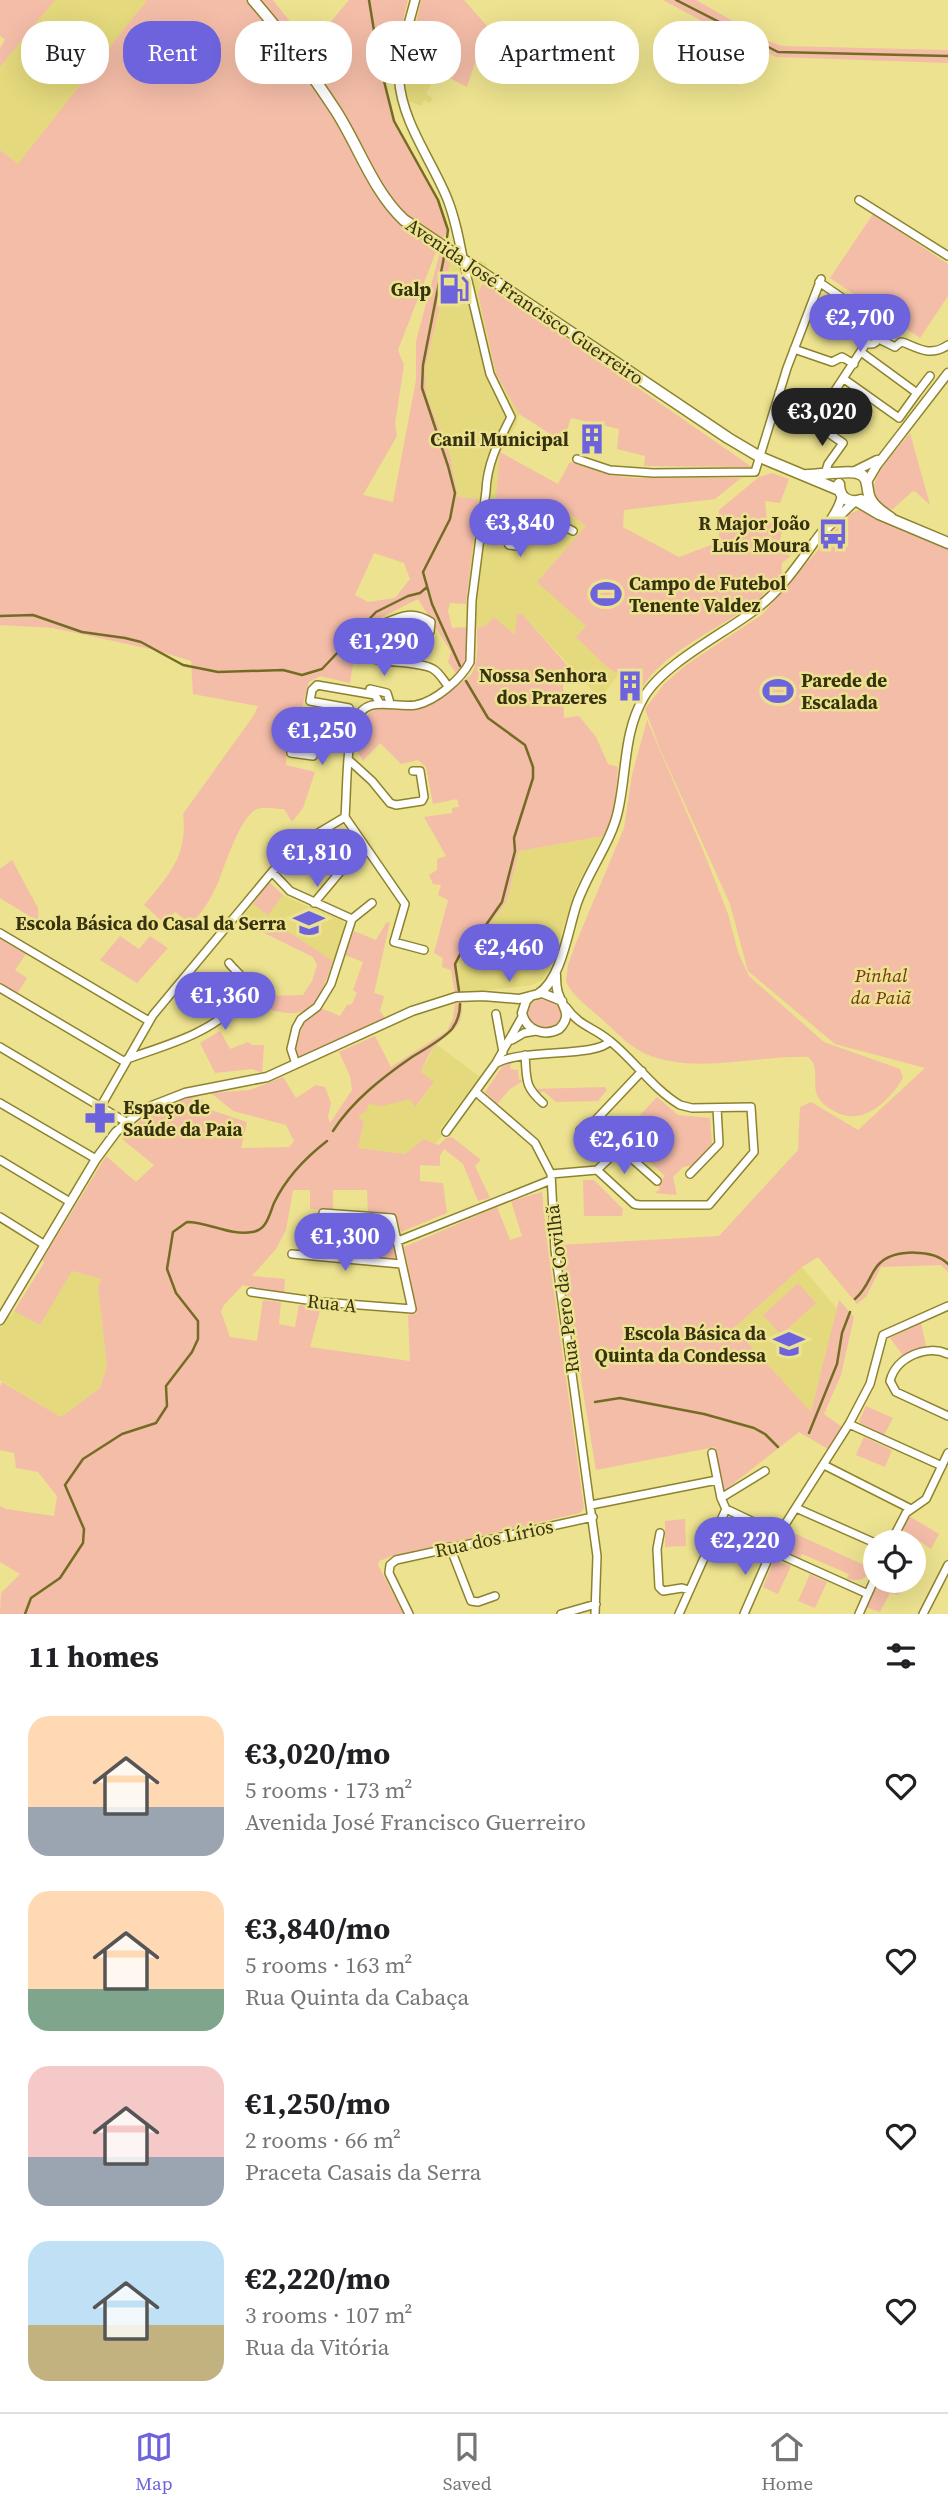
<!DOCTYPE html>
<html lang="en">
<head>
<meta charset="utf-8">
<style>
	:root { --surface:#fff; --page:#f6f6f6; --text:#202124; --muted:#757577; --line:#e0e0e0; --accent:#6c63dd }
	body { margin:0; font-family:"Source Serif 4",serif; background:var(--page); color:var(--text); height:100vh; display:flex; flex-direction:column; font-size:26px; white-space:nowrap }
	* { box-sizing:border-box; margin:0 }
	p { font-size:23px; color:var(--muted) }
	.icon { flex:none; width:38px; height:38px; fill:none; stroke:currentColor; stroke-width:2; stroke-linecap:round; stroke-linejoin:round }
	.map { position:relative; height:1614px; overflow:hidden }
	.details { display:flex; flex-direction:column; background:var(--surface); flex:1 }
	.details>* { flex:none }
	.top-card { position:absolute; left:21px; top:21px; width:906px; height:63px; display:flex; gap:14px }
	.tools { position:absolute; left:863px; top:1530px; display:grid; gap:14px }
	.tools a { display:grid; place-items:center; width:63px; height:63px; border-radius:50%; background:var(--surface); box-shadow:0 7px 28px #0002; font-size:35px }
	.price { position:absolute; translate:-50% -60px; padding:0 16px; border-radius:24px; background:var(--accent); color:#fff; font-size:23px; line-height:46px; filter:drop-shadow(0 2px 4px #0008) }
	.price::after { content:''; position:absolute; left:50%; top:42px; width:21px; height:16px; margin-left:-10px; background:inherit; clip-path:polygon(0 0,100% 0,50% 100%) }
	.price.current { background:#222; color:#fff }
	ul { padding:0; list-style:none }
	li { display:flex; align-items:center; gap:21px; height:175px; padding:0 28px }
	li span { display:grid; place-items:center; flex:none; width:196px; height:140px; border-radius:21px; color:#555 }
	li>.icon { margin-inline-start:auto }
	span .icon { width:84px; height:84px; fill:#fffc; stroke-width:1 }
	li b { font-size:30px }
	h2 { display:flex; justify-content:space-between; align-items:center; height:84px; padding:0 28px; font-size:30px }
	.chip { padding:0 24px; border-radius:28px; background:var(--surface); box-shadow:0 7px 28px #0002; font-size:24px; line-height:63px }
	.chip.current { background:var(--accent); color:#fff }
	.tabs { display:flex; justify-content:space-around; align-items:center; height:98px; border-top:2px solid var(--line); background:var(--surface); font-size:19px; color:var(--muted) }
	.tabs a { display:grid; justify-items:center; gap:4px }
	.tabs .current { color:var(--accent) }
	.map>svg:first-child { display:block }
	.built { fill:#e4d97c }
	.green { fill:#f4bda8; fill-rule:evenodd }
	.lines { fill:none; stroke-linecap:round; stroke-linejoin:round }
	.stream { stroke:#756c24; stroke-width:2.5 }
	.minor-casing { stroke:#8d832e; stroke-width:10 }
	.tertiary-casing { stroke:#8d832e; stroke-width:11 }
	.secondary-casing { stroke:#8d832e; stroke-width:13 }
	.minor { stroke:#fff; stroke-width:7 }
	.tertiary { stroke:#fff; stroke-width:8 }
	.secondary { stroke:#fff; stroke-width:10 }
	.labels { text-anchor:middle; dominant-baseline:central; stroke-width:5; stroke-linejoin:round; paint-order:stroke }
	.poi-label { font-size:19px; font-weight:bold; fill:#36320f; stroke:#ece28f; text-anchor:end }
	.street-label { font-size:19px; fill:#36320f; stroke:#ece28f }
	.park-label { font-size:19px; font-style:italic; fill:#76361a; stroke:#ece28f }
</style>
</head>
<body>
<div class="map">
<svg width="948" height="1614" viewBox="0 0 948 1614">
	<rect width="100%" height="100%" fill="#ece28f"/>
	<path class="built" d="M55,0H147L18,165L0,150V67Z
		M406,55L437,73L426,94L433,98L430,103L424,100L421,106L407,100L404,75Z
		M453,248L487,264L478,293L496,374L519,414L517,424L500,452L518,540L547,508L563,509L586,526V626L577,636L606,666L618,675L600,699L523,615L515,636L485,626L468,627L466,604L469,579L458,497L450,455L427,397L425,368Z
		M604,836L577,885L550,968L542,980L532,985L460,993L457,963L464,952L483,933L507,901L519,851Z
		M269,882L283,895L295,901L343,920L345,928L333,961L270,921L250,926L241,919Z
		M436,1044L480,1077L440,1129L443,1134L436,1143L424,1139L405,1154L358,1148L364,1122L358,1117L368,1104L381,1105L411,1098L416,1106L434,1083L421,1072Z
		M802,1267L838,1310L811,1412L733,1329Z
		M72,1271L101,1279L98,1287L107,1366L100,1388L61,1417L0,1380V1310L11,1317L14,1311L40,1324Z"/>
	<path class="green" d="M0,0H55L0,67V48L5,39L0,36Z
		M147,0H273L310,47L349,0H408L386,86L394,121L438,200L448,230L439,244L398,350L404,365L395,424L397,436L363,495L393,502L416,380V341L440,252L451,259L425,368L427,397L450,455L458,497L478,499L466,604L450,603L448,611L452,628L468,627C468,645 471,661 456,673L448,662L451,652L418,599L370,623L338,658L353,664L350,683L320,676L309,682L297,725L304,727L311,708L329,710L326,729L315,728L312,750L310,751L287,749L286,765L315,772L303,808L292,822L284,809C276,809 264,806 257,809C239,817 224,870 216,887C209,901 202,913 191,924L175,912L164,923L144,905C169,875 188,855 183,814L254,715L258,706L193,694L191,661L155,650L53,628L0,625V150L18,164ZM374,553L404,563L410,579L395,598L368,602L355,595Z
		M421,0H464L487,26L467,87L409,57Z
		M663,0H696L768,41L782,46L948,50V63L776,57L761,49L752,48Z
		M873,214L948,264V296L920,338L830,278Z
		M482,284L492,287L752,467L644,466L645,456L617,449L619,429L571,418L563,442L519,414L496,374L478,293Z
		M910,433L930,505L916,492L913,491L893,509L886,510C852,492 896,451 910,433Z
		M500,452L558,484L570,462L609,475L635,478H741L715,499L624,510L623,527L679,557L719,542V510L759,477L772,473L789,479L780,503L765,501L767,521L774,523L782,531L778,550L791,556C781,564 781,560 782,575C773,584 765,594 755,602C719,630 660,652 639,693L627,681L606,666L576,637L586,626L537,582L586,526L563,509L547,508L518,540H512L496,496Z
		M859,510L948,549V1272L941,1265L881,1267L866,1297L857,1304L818,1257L802,1267L734,1328L811,1412L839,1300L854,1317L841,1375L824,1414L842,1427L828,1449L799,1432L724,1491L715,1447L596,1470L559,1245L719,1236L798,1150L800,1107L811,1102L858,1130L925,1068L835,1044L748,971L730,904L660,749L645,709L664,684L686,665L763,614L849,514Z
		M517,613L523,615L573,672L563,682L564,718L579,716L596,737L608,764L618,767C616,791 616,815 604,836L519,851L507,901L483,933L464,952L457,963L460,993L455,994L451,970L442,967L443,958L434,953L448,900L438,895L441,885L433,884L429,875L437,870V859L446,856L424,817L452,813V808L459,807L457,799L433,804L426,767L418,760L401,764L380,743L363,761L356,749L360,732L358,730C370,697 391,714 414,708C431,704 443,695 457,685C463,680 470,678 473,671C479,658 477,640 477,627L485,626L494,617L515,635Z
		M647,720L705,855L728,914L738,952L749,976L824,1042L900,1069L903,1078C889,1101 862,1128 834,1111C828,1108 822,1104 818,1097C811,1084 821,1067 808,1057C757,1055 694,1075 646,1054C630,1047 617,1033 604,1021C591,1009 574,998 566,982L568,965L576,943L624,828L632,775Z
		M12,860L38,908L39,922L0,898V869Z
		M269,882L283,895L268,915L253,904Z
		M270,920L333,961C326,979 319,1012 295,1013C286,1014 276,1011 267,1009L269,996L303,995L312,981L317,965L313,957L250,926Z
		M390,922L374,993L384,996L380,1011L385,1018L302,1056H297L295,1051L304,1022L321,1008L340,1016L347,1005L352,1004L357,993L353,990L363,962L345,955L354,931L376,940L386,923Z
		M120,936L139,949L150,936L168,948L137,983L100,960Z
		M0,939L26,954L15,970L27,978L17,994L0,984Z
		M538,999L551,1001L560,1007L561,1017L555,1026C545,1030 533,1026 527,1017L528,1007Z
		M462,1002C463,1027 455,1028 438,1043C430,1050 425,1062 421,1072L434,1082L415,1107L411,1099L381,1106L368,1104L367,1110L358,1117L364,1122L358,1148L405,1154L424,1139L439,1145L446,1138L452,1137L481,1160L475,1166L490,1198L478,1201L463,1164L444,1149L440,1156V1166L420,1165V1181L443,1183L447,1213L401,1232L396,1214L368,1212L367,1190H333V1211L310,1209V1190H293L286,1230L276,1249L252,1276L285,1279L284,1294L243,1285L224,1305L221,1312L230,1337L257,1341L263,1300L281,1302L279,1324L295,1327L299,1305L321,1307L310,1347L410,1361L408,1315L417,1313L404,1247L497,1207L510,1240L522,1236L511,1201L542,1192L547,1242L584,1508L580,1513L392,1556L379,1561L378,1565L404,1614H0L1,1593L20,1574L0,1562V1506L6,1509L54,1516L57,1496L38,1472L16,1468L14,1453L0,1450V1387L2,1382L61,1417L100,1388L107,1366L98,1287L101,1279L72,1271L40,1325L14,1311L44,1263L43,1259L106,1156L136,1182L154,1165L122,1139C136,1131 135,1124 145,1116C159,1104 179,1101 197,1095L211,1110L247,1122L241,1148L289,1147L294,1141L286,1125L233,1111L211,1093L250,1090L283,1077L296,1098L316,1085L325,1087L331,1103L328,1117L330,1123L352,1090L350,1076L339,1052L375,1036L391,1067L447,1031L453,1018L455,1004Z
		M220,1031L230,1049L248,1042L252,1045H264L262,1073L252,1069L215,1073L200,1043Z
		M511,1061L510,1069L518,1070L519,1079L523,1081L510,1089L497,1104L485,1092L504,1064Z
		M605,1087L607,1090L598,1101L556,1102L543,1091L538,1095L533,1089Z
		M657,1097L678,1115L710,1118L712,1144L693,1165L683,1167L673,1177L677,1195L655,1193L660,1189L658,1185L665,1176L636,1149L626,1150L616,1141Z
		M583,1180H594L623,1209L622,1216H584Z
		M314,1216L385,1224L389,1227L396,1257L394,1260L324,1252L325,1233H312Z
		M798,1283L816,1303L781,1335L763,1315Z
		M921,1323L926,1346L892,1365L902,1354L890,1338Z
		M866,1406L893,1418L884,1435L861,1424L859,1421Z
		M864,1437L892,1450L885,1467L856,1455Z
		M909,1516L939,1534L931,1549L902,1529Z
		M685,1519L686,1546L665,1547V1521Z
		M787,1530L873,1569C865,1579 861,1582 847,1579L849,1574L802,1554L799,1560C785,1552 777,1545 787,1530Z
		M774,1560L791,1566L778,1594L763,1587Z
		M810,1574L827,1582L815,1608L798,1601Z
		M878,1580H908L898,1595L890,1593L880,1612L866,1607Z"/>
	<g class="lines">
		<path class="stream" d="M369,0L379,61L394,121L438,200L448,230L447,237
			M676,0L778,52L948,56
			M444,257L423,365L422,388L448,466L455,493L450,519L423,572L432,604L460,666
			M0,616L33,615L82,632L125,638L141,642L183,665L218,672L283,670L302,675L322,669L376,612L408,596L420,593L427,587
			M459,991L455,964L464,947L481,932L502,902L515,851L514,838L533,778V767L525,745L488,718L466,681
			M333,1131C352,1101 383,1077 412,1057C425,1049 442,1040 452,1029C458,1021 460,1013 460,1004
			M855,1299C869,1287 870,1272 880,1263C895,1249 934,1249 948,1264
			M595,1402L620,1398L704,1414L754,1428L765,1434L778,1447
			M809,1433L837,1364L842,1333L850,1312
			M25,1614L31,1598L60,1578L83,1543L84,1529L65,1485L83,1459L122,1434L156,1423L167,1406L166,1386L192,1352L198,1339V1321L176,1293L167,1269L173,1232L187,1222C208,1222 230,1236 252,1232C267,1230 269,1215 274,1203C286,1178 305,1158 327,1141"/>
		<g class="minor-casing">
			<path id="minor" d="M859,200L948,256
				M819,282L867,315L869,330
				M864 337a7 7 0 1 1 14 0a7 7 0 1 1-14 0Z
				M877,338L895,347L901,342L905,343C921,350 932,356 948,345
				M794,349L832,362L842,357L854,364
				M844,379L899,418L917,393L861,352
				M779,393L820,420L824,430L843,443L828,464L825,474
				M917,393L930,376
				M817,418L867,342
				M577,459L610,470L653,473L755,472L787,368L821,279
				M496,518L509,545L517,546L548,518L573,531
				M378,626C399,617 411,609 431,622L430,632L425,634L378,626L364,640L358,650C368,666 415,659 433,669C439,672 444,681 448,686
				M370,689L387,693L390,703
				M349,708L310,701L312,690L317,685L375,695L379,702
				M291,753L313,756L319,740L325,739L351,743
				M350,761L372,781L390,803L396,805L422,801L424,797L420,771H413
				M345,817C347,791 346,749 354,724C365,692 393,709 416,705C436,701 461,679 470,662L472,600L486,491C487,463 499,441 511,417L490,374L463,260
				M345,817L405,904L394,942L424,950
				M272,872L290,891L352,919
				M314,903L345,866
				M0,933L149,1021
				M0,988L125,1062
				M496,1014L503,1052
				M512,1040L524,1033L536,1031
				M0,1047L126,1122
				M525,1055C527,1080 524,1086 543,1103
				M127,1059C166,1045 210,1034 238,1003C242,999 247,995 247,989C248,980 234,970 229,963
				M497,1063C524,1048 596,1058 610,1041
				M296,1064L291,1049L296,1028L301,1019L317,1007L331,984L352,919L372,903
				M476,1092L535,1143L551,1174L597,1170L634,1204L639,1205H709L754,1152L751,1107L692,1108L680,1105C653,1089 634,1060 610,1041C592,1026 580,1027 566,1007
				M0,1103L96,1159
				M101,1106L153,1015L272,872L298,845L345,817
				M580,1130L592,1124L642,1071
				M446,1132L496,1063L522,1017
				M0,1160L70,1202
				M597,1170L620,1148L657,1181
				M551,1174L555,1250L597,1556L595,1614
				M690,1174L719,1144L717,1108
				M0,1217L45,1245
				M398,1241L551,1180
				M292,1254L401,1264
				M251,1292L321,1302L412,1309L392,1218L323,1213
				M948,1354C927,1344 896,1357 890,1381L896,1392L948,1416
				M849,1424L942,1466
				M712,1453L721,1498L726,1509L779,1534
				M824,1465L911,1509
				M721,1498L765,1471
				M591,1505L717,1480
				M796,1508L875,1543
				M660,1533L657,1549L659,1587L663,1591L682,1588L689,1590
				M891,1542L906,1513L926,1499L948,1453
				M450,1547L471,1601L478,1602L495,1596
				M772,1551L868,1594
				M409,1614L389,1573L390,1565L396,1560L593,1517
				M561,1614L596,1604
				M679,1614L726,1509
				M744,1614L779,1534L849,1424L870,1384L883,1335L948,1306
				M859,1614L875,1578
				M923,1614L948,1565"/>
		</g>
		<g class="tertiary-casing">
			<path id="tertiary" d="M415,0C410,21 397,59 399,79C402,122 431,159 447,198C455,218 459,239 463,260
				M853,472L877,460
				M867,482L877,465L948,373
				M826,529L854,502
				M538,994C562,979 568,929 577,903C588,871 611,843 618,811C627,772 623,733 644,697C663,664 725,633 756,609C780,591 798,565 815,541C825,528 839,511 842,495
				M531,996L526,1001L522,1013C526,1030 543,1037 559,1029C573,1015 563,1008 558,993C556,987 556,981 556,975
				M0,1320L96,1159L116,1132L144,1109L185,1093L267,1077L412,1011L456,997L483,996L519,999L542,993L562,1001"/>
		</g>
		<g class="secondary-casing">
			<path id="secondary" d="M253,0C283,34 311,73 336,111C359,147 373,191 404,220L728,438L760,457L839,490
				M807,475C819,475 847,470 857,473C871,476 865,491 871,500C875,508 884,513 891,518
				M839,484C839,497 848,504 861,500
				M857,501L879,514L948,543"/>
		</g>
		<use href="#minor" class="minor"/>
		<use href="#tertiary" class="tertiary"/>
		<use href="#secondary" class="secondary"/>
	</g>
	<defs>
		<g id="fuel-bare" transform="scale(2.415)"><path d="M-5.5-6h7V0h2V4h1.3V-2.5L3-4.5l.8-.8L6-3V5H2.5V1h-1V6h-7ZM-4.2-4.7v3.2H.2V-4.7Z" fill="#6c63dd" stroke="#ece28f" stroke-width="2.5" paint-order="stroke"/></g>
		<g id="building-bare" transform="scale(2.415)"><path d="M-4-6H4V6H1V3H-1V6H-4ZM-2.5-4.3h1.7v1.8h-1.7ZM.8-4.3h1.7v1.8H.8ZM-2.5-1h1.7V.8h-1.7ZM.8-1h1.7V.8H.8Z" fill="#6c63dd" stroke="#ece28f" stroke-width="2.5" paint-order="stroke"/></g>
		<g id="bus-bare" transform="scale(2.415)"><path d="M-5-6H5V4H4V6H2V4H-2V6H-4V4H-5ZM-3.5-4V0h7V-4ZM-3.5 1.2v1.5H-2V1.2ZM2 1.2v1.5H3.5V1.2Z" fill="#6c63dd" stroke="#ece28f" stroke-width="2.5" paint-order="stroke"/></g>
		<g id="stadium-bare" transform="scale(2.415)"><path d="M0-5a6.5 5 0 1 0 0 10a6.5 5 0 1 0 0-10ZM-3.5-1.8h7v3.6h-7Z" fill="#6c63dd" stroke="#ece28f" stroke-width="2.5" paint-order="stroke"/></g>
		<g id="school-bare" transform="scale(2.415)"><path d="M0-5L7-2L0 1L-7-2ZM-4 1L0 2.5L4 1V4Q0 6-4 4Z" fill="#6c63dd" stroke="#ece28f" stroke-width="2.5" paint-order="stroke"/></g>
		<g id="pharmacy-bare" transform="scale(2.415)"><path d="M-2-6h4v4h4v4h-4v4h-4v-4h-4v-4h4Z" fill="#6c63dd" stroke="#ece28f" stroke-width="2.5" paint-order="stroke"/></g>
	</defs>
	<g fill-rule="evenodd">
		<use href="#fuel-bare" x="454" y="289"/>
		<use href="#building-bare" x="592" y="439"/>
		<use href="#bus-bare" x="833" y="534"/>
		<use href="#stadium-bare" x="606" y="594"/>
		<use href="#building-bare" x="630" y="686"/>
		<use href="#stadium-bare" x="778" y="691"/>
		<use href="#school-bare" x="309" y="923"/>
		<use href="#pharmacy-bare" x="100" y="1118"/>
		<use href="#school-bare" x="789" y="1344"/>
	</g>
	<g class="labels">
		<g class="poi-label">
			<text x="431" y="289">Galp</text>
			<text x="569" y="439">Canil Municipal</text>
			<text x="810" y="523">R Major João<tspan x="810" dy="22">Luís Moura</tspan></text>
			<text x="629" y="583" text-anchor="start">Campo de Futebol<tspan x="629" dy="22">Tenente Valdez</tspan></text>
			<text x="607" y="675">Nossa Senhora<tspan x="607" dy="22">dos Prazeres</tspan></text>
			<text x="801" y="680" text-anchor="start">Parede de<tspan x="801" dy="22">Escalada</tspan></text>
			<text x="286" y="923">Escola Básica do Casal da Serra</text>
			<text x="123" y="1107" text-anchor="start">Espaço de<tspan x="123" dy="22">Saúde da Paia</tspan></text>
			<text x="766" y="1333">Escola Básica da<tspan x="766" dy="22">Quinta da Condessa</tspan></text>
		</g>
		<g class="street-label">
			<text transform="translate(525 301) rotate(34)">Avenida José Francisco Guerreiro</text>
			<text transform="translate(562 1289) rotate(-97)">Rua Pero da Covilhã</text>
			<text transform="translate(332 1303) rotate(6)">Rua A</text>
			<text transform="translate(494 1538) rotate(-12)">Rua dos Lírios</text>
		</g>
		<g class="park-label">
			<text x="881" y="975">Pinhal<tspan x="881" dy="22">da Paiã</tspan></text>
		</g>
	</g>
</svg>
<div class="tools">
<a><svg class="icon" aria-label="locate" viewBox="0 0 24 24"><circle cx="12" cy="12" r="6"/><path d="M12 2v4M12 18v4M2 12h4M18 12h4"/></svg></a>
</div>
<b class="price" style="left:860px;top:354px">€2,700</b>
<b class="price current" style="left:822px;top:448px">€3,020</b>
<b class="price" style="left:520px;top:559px">€3,840</b>
<b class="price" style="left:384px;top:678px">€1,290</b>
<b class="price" style="left:322px;top:767px">€1,250</b>
<b class="price" style="left:317px;top:889px">€1,810</b>
<b class="price" style="left:509px;top:984px">€2,460</b>
<b class="price" style="left:225px;top:1032px">€1,360</b>
<b class="price" style="left:624px;top:1176px">€2,610</b>
<b class="price" style="left:345px;top:1273px">€1,300</b>
<b class="price" style="left:745px;top:1577px">€2,220</b>
<div class="top-card">
<a class="chip">Buy</a>
<a class="chip current">Rent</a>
<a class="chip">Filters</a>
<a class="chip">New</a>
<a class="chip">Apartment</a>
<a class="chip">House</a>
</div>
</div>
<section class="details">
<h2>11 homes<svg class="icon" aria-label="filters" viewBox="0 0 24 24"><path d="M4 7h16M4 17h16"/><circle cx="9" cy="7" r="2"/><circle cx="15" cy="17" r="2"/></svg></h2>
<ul>
<li><span style="background:linear-gradient(#ffd9b3 65%,#9aa5b1 0)"><svg class="icon" aria-label="home" viewBox="0 0 24 24"><path d="M3 11l9-7 9 7M6 9v11h12V9"/></svg></span><div><b>€3,020/mo</b><p>5 rooms · 173 m²</p><p>Avenida José Francisco Guerreiro</p></div><svg class="icon" aria-label="heart" viewBox="0 0 24 24"><path d="M12 20l-8-8c-3-5 5-10 8-4 3-6 11-1 8 4z"/></svg></li>
<li><span style="background:linear-gradient(#ffd9b3 70%,#7fa58c 0)"><svg class="icon" aria-label="home" viewBox="0 0 24 24"><path d="M3 11l9-7 9 7M6 9v11h12V9"/></svg></span><div><b>€3,840/mo</b><p>5 rooms · 163 m²</p><p>Rua Quinta da Cabaça</p></div><svg class="icon" aria-label="heart" viewBox="0 0 24 24"><path d="M12 20l-8-8c-3-5 5-10 8-4 3-6 11-1 8 4z"/></svg></li>
<li><span style="background:linear-gradient(#f6c9c9 65%,#9aa5b1 0)"><svg class="icon" aria-label="home" viewBox="0 0 24 24"><path d="M3 11l9-7 9 7M6 9v11h12V9"/></svg></span><div><b>€1,250/mo</b><p>2 rooms · 66 m²</p><p>Praceta Casais da Serra</p></div><svg class="icon" aria-label="heart" viewBox="0 0 24 24"><path d="M12 20l-8-8c-3-5 5-10 8-4 3-6 11-1 8 4z"/></svg></li>
<li><span style="background:linear-gradient(#bfe0f5 60%,#c2b280 0)"><svg class="icon" aria-label="home" viewBox="0 0 24 24"><path d="M3 11l9-7 9 7M6 9v11h12V9"/></svg></span><div><b>€2,220/mo</b><p>3 rooms · 107 m²</p><p>Rua da Vitória</p></div><svg class="icon" aria-label="heart" viewBox="0 0 24 24"><path d="M12 20l-8-8c-3-5 5-10 8-4 3-6 11-1 8 4z"/></svg></li>
</ul>
</section>
<nav class="tabs">
<a class="current"><svg class="icon" aria-label="map" viewBox="0 0 24 24"><path d="M3 6l6-2 6 2 6-2v14l-6 2-6-2-6 2zM9 4v14M15 6v14"/></svg>Map</a>
<a><svg class="icon" aria-label="saved" viewBox="0 0 24 24"><path d="M7 4h10v16l-5-4-5 4z"/></svg>Saved</a>
<a><svg class="icon" aria-label="home" viewBox="0 0 24 24"><path d="M3 11l9-7 9 7M6 9v11h12V9"/></svg>Home</a>
</nav>
</body>
</html>
